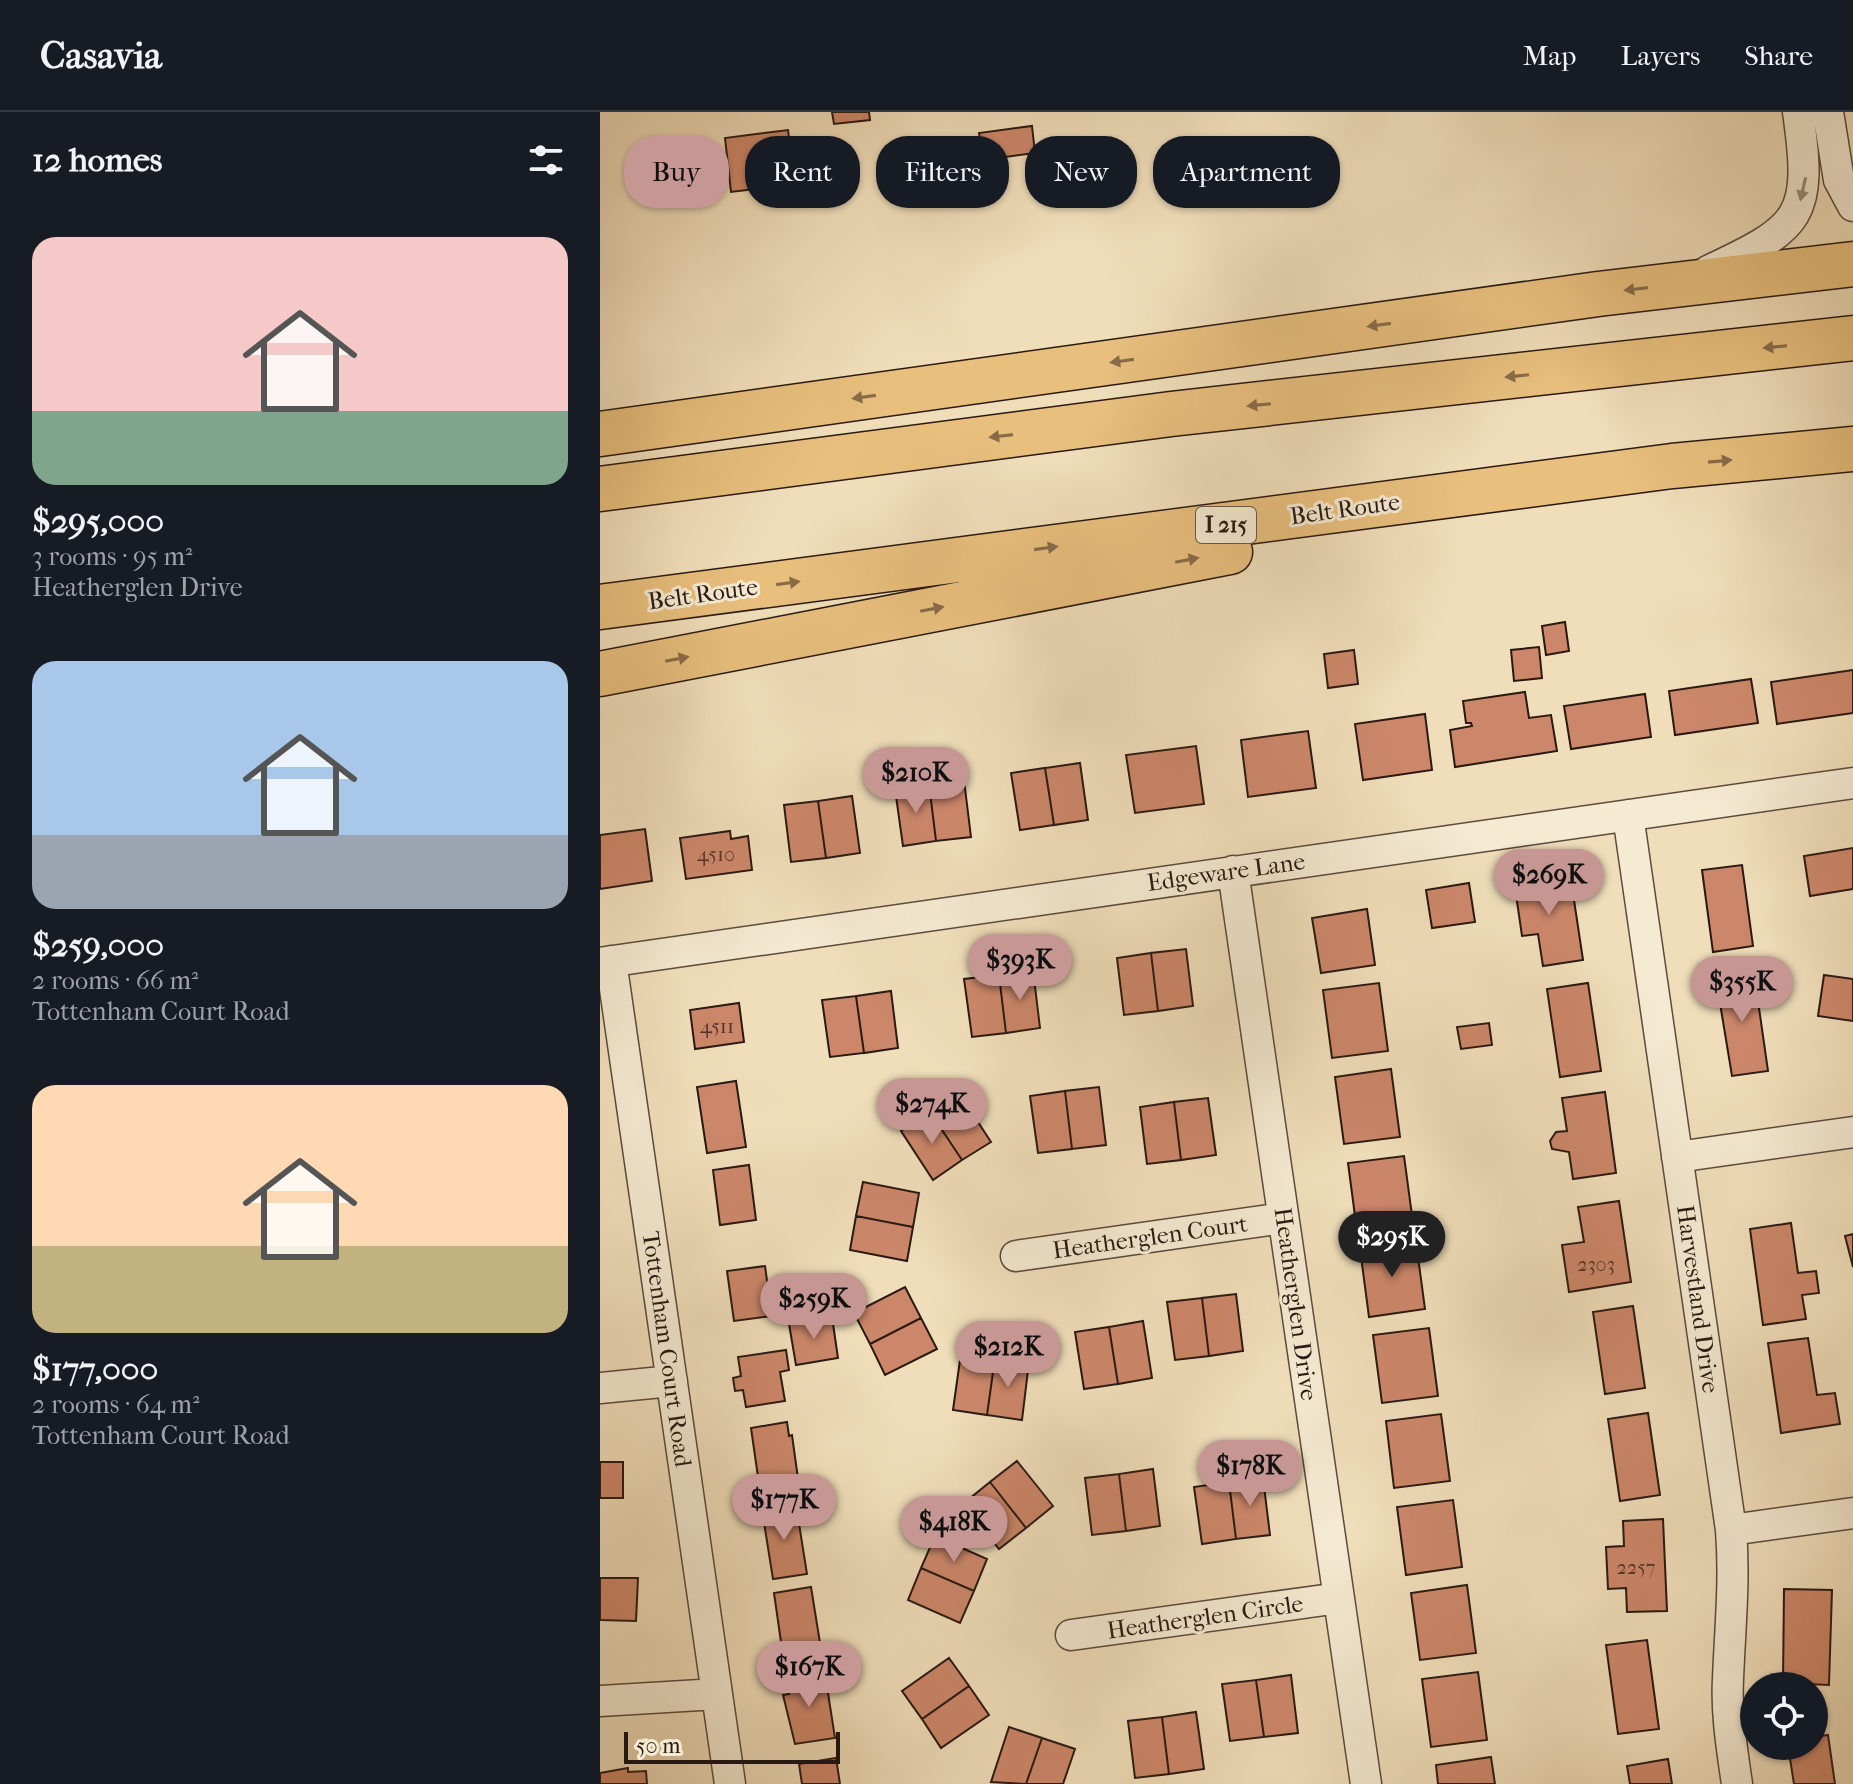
<!DOCTYPE html>
<html lang="en">
<head>
<meta charset="utf-8">
<style>
	:root { --surface:#171b24; --page:#242831; --text:#f1f3f6; --muted:#9ea1a6; --line:#363941; --accent:#c59692 }
	body { margin:0; font-family:"IM FELL French Canon",serif; background:var(--page); color:var(--text); height:100vh; display:flex; flex-direction:column; font-size:30px; white-space:nowrap }
	* { box-sizing:border-box; margin:0 }
	p { font-size:26px; color:var(--muted) }
	.icon { flex:none; width:44px; height:44px; fill:none; stroke:currentColor; stroke-width:2; stroke-linecap:round; stroke-linejoin:round }
	.map { position:relative; flex:1; overflow:hidden }
	.sheet { display:flex; flex-direction:column; background:var(--surface); width:600px }
	.sheet>* { flex:none }
	.hud { position:absolute; left:24px; top:24px; width:760px; height:72px; display:flex; gap:16px }
	.tools { position:absolute; left:1140px; top:1560px; display:grid; gap:16px }
	.tools a { display:grid; place-items:center; width:88px; height:88px; border-radius:50%; background:var(--surface); box-shadow:0 2px 6px #0004; font-size:40px }
	.scale { position:absolute; left:24px; bottom:20px; width:216px; box-sizing:border-box; padding-left:8px; border:4px solid #291913; border-top:0; font-size:22px; line-height:28px; white-space:nowrap; color:#291913; -webkit-text-stroke:6px #f5ead2; paint-order:stroke }
	.price { position:absolute; translate:-50% -68px; padding:0 18px; border-radius:28px; background:var(--accent); color:#111; font-size:26px; line-height:52px; filter:drop-shadow(0 2px 4px #0008) }
	.price::after { content:''; position:absolute; left:50%; top:48px; width:24px; height:18px; margin-left:-12px; background:inherit; clip-path:polygon(0 0,100% 0,50% 100%) }
	.price.current { background:#222; color:#fff }
	ul { padding:0; list-style:none }
	li { display:grid; align-content:center; gap:16px; height:424px; padding:0 32px }
	li span { display:grid; place-items:center; height:248px; border-radius:24px; color:#555 }
	li>.icon { margin-inline-start:auto }
	span .icon { width:144px; height:144px; fill:#fffc; stroke-width:1 }
	li b { font-size:34px }
	h2 { display:flex; justify-content:space-between; align-items:center; height:96px; padding:0 32px; font-size:34px }
	.chip { padding:0 28px; border-radius:32px; background:var(--surface); box-shadow:0 2px 6px #0004; font-size:28px; line-height:72px }
	.chip.current { background:var(--accent); color:#111 }
	header { display:flex; align-items:center; gap:48px; box-sizing:border-box; height:112px; padding:0 40px; background:var(--surface); border-bottom:2px solid var(--line) }
	header strong { font-size:38px }
	nav { display:flex; gap:44px; margin-inline-start:auto; font-size:28px }
	main { display:flex; flex:1; min-height:0 }
	.map>svg:first-child { display:block }
	.building { fill:#cc876a; stroke:#291913; stroke-width:2 }
	.lines { fill:none; stroke-linecap:round; stroke-linejoin:round }
	.street-casing { stroke:#5b4a3d; stroke-width:33 }
	.highway-casing { stroke:#291913; stroke-width:47 }
	.street { stroke:#f5ead2; stroke-width:30 }
	.highway { stroke:#e8bf7d; stroke-width:44 }
	.oneway { fill:#998c7c }
	.oneway2 { fill:#886c48 }
	.labels { text-anchor:middle; dominant-baseline:central; stroke-width:6; stroke-linejoin:round; paint-order:stroke }
	.number-label { font-size:20px; fill:#523429 }
	.shield { fill:#f5ead2; stroke:#66584c; stroke-width:2 }
	.shield-label { font-size:22px; font-weight:bold; fill:#291913 }
	.street-label { font-size:24px; fill:#291913; stroke:#f5ead2 }
</style>
</head>
<body>
<header>
<strong>Casavia</strong>
<nav><a>Map</a><a>Layers</a><a>Share</a></nav>
</header>
<main>
<section class="sheet">
<h2>12 homes<svg class="icon" aria-label="filters" viewBox="0 0 24 24"><path d="M4 7h16M4 17h16"/><circle cx="9" cy="7" r="2"/><circle cx="15" cy="17" r="2"/></svg></h2>
<ul>
<li><span style="background:linear-gradient(#f6c9c9 70%,#7fa58c 0)"><svg class="icon" aria-label="home" viewBox="0 0 24 24"><path d="M3 11l9-7 9 7M6 9v11h12V9"/></svg></span><div><b>$295,000</b><p>3 rooms · 95 m²</p><p>Heatherglen Drive</p></div></li>
<li><span style="background:linear-gradient(#a9c7e8 70%,#9aa5b1 0)"><svg class="icon" aria-label="home" viewBox="0 0 24 24"><path d="M3 11l9-7 9 7M6 9v11h12V9"/></svg></span><div><b>$259,000</b><p>2 rooms · 66 m²</p><p>Tottenham Court Road</p></div></li>
<li><span style="background:linear-gradient(#ffd9b3 65%,#c2b280 0)"><svg class="icon" aria-label="home" viewBox="0 0 24 24"><path d="M3 11l9-7 9 7M6 9v11h12V9"/></svg></span><div><b>$177,000</b><p>2 rooms · 64 m²</p><p>Tottenham Court Road</p></div></li>
</ul>
</section>
<div class="map">
<svg width="1253" height="1672" viewBox="0 0 1253 1672">
	<rect width="100%" height="100%" fill="#f0deba"/>
	<filter id="stains"><feTurbulence type="fractalNoise" baseFrequency=".0025" numOctaves="4"/><feColorMatrix values="0 0 0 0 .2 0 0 0 0 .09 0 0 0 0 .02 0 0 0 .5 -.17"/></filter>
	<radialGradient id="worn" r=".72"><stop offset=".6" stop-color="#630" stop-opacity="0"/><stop offset="1" stop-color="#630" stop-opacity=".3"/></radialGradient>
	<path class="building" d="M232,0H269L270,8L234,12Z
		M432,14L435,41L383,48L379,21Z
		M188,18L195,72L131,80L125,26Z
		M965,510L969,539L946,543L942,514Z
		M939,535L942,566L914,569L911,538Z
		M754,538L758,572L728,576L724,542Z
		M1253,558V601L1177,612L1171,570Z
		M1151,567L1158,611L1075,623L1069,579Z
		M925,580L929,606L951,603L957,639L855,655L850,618L872,614L871,611H866L863,589Z
		M1045,582L1051,625L971,637L964,594Z
		M825,602L832,658L763,668L755,612Z
		M708,619L716,676L648,685L641,628Z
		M596,634L604,692L535,701L526,643Z
		M480,651L488,708L454,713L445,656Z
		M445,656L454,713L420,718L411,661Z
		M364,668L371,725L336,729L329,672Z
		M329,672L336,729L303,734L295,677Z
		M252,684L260,741L226,746L218,689Z
		M218,689L226,746L191,750L184,693Z
		M45,717L52,769L0,777V723Z
		M130,719L131,727L148,724L152,758L86,767L80,726Z
		M1253,736V777L1210,784L1204,744Z
		M931,752L934,773L971,768L983,848L943,854L938,822L922,824L912,755Z
		M1142,753L1153,834L1113,840L1102,758Z
		M869,771L875,810L832,816L826,778Z
		M767,797L775,853L721,861L712,806Z
		M586,837L593,894L558,899L551,841Z
		M551,841L558,899L524,903L517,846Z
		M433,858L440,916L406,921L399,863Z
		M1154,861L1168,959L1132,964L1116,867Z
		M399,863L406,921L372,925L364,867Z
		M1224,863L1253,867V909L1218,904Z
		M779,871L788,939L732,946L723,878Z
		M988,871L1001,959L960,965L947,877Z
		M291,879L298,936L264,941L256,884Z
		M256,884L264,941L230,945L222,888Z
		M139,891L144,930L95,937L90,898Z
		M889,911L892,933L861,937L857,915Z
		M791,957L800,1025L744,1032L735,965Z
		M136,969L146,1035L107,1041L97,975Z
		M499,975L506,1033L472,1037L465,979Z
		M465,979L472,1037L438,1041L430,984Z
		M1005,980L1016,1061L973,1067L969,1040L952,1037L950,1029L956,1020L967,1019L962,986Z
		M359,981L391,1030L362,1048L330,1000Z
		M608,986L616,1043L581,1048L574,990Z
		M574,990L581,1048L547,1052L540,995Z
		M330,1000L362,1048L333,1068L301,1019Z
		M804,1044L813,1111L757,1119L748,1051Z
		M149,1053L156,1108L120,1113L113,1058Z
		M263,1070L319,1081L313,1115L256,1104Z
		M1019,1089L1031,1170L969,1180L962,1133L984,1130L978,1095Z
		M256,1104L313,1115L307,1149L250,1138Z
		M1191,1111L1198,1161L1216,1159L1219,1181L1202,1183L1206,1207L1163,1213L1150,1117Z
		M1253,1122V1155L1245,1124Z
		M816,1130L825,1197L769,1205L760,1137Z
		M165,1154L172,1204L134,1209L127,1159Z
		M305,1175L321,1206L270,1232L254,1201Z
		M636,1182L643,1239L609,1244L602,1186Z
		M602,1186L609,1244L575,1248L567,1190Z
		M1033,1194L1045,1276L1005,1282L993,1200Z
		M232,1205L238,1246L196,1253L189,1212Z
		M321,1206L337,1237L285,1263L270,1232Z
		M543,1209L552,1266L518,1272L509,1215Z
		M509,1215L518,1272L484,1277L475,1220Z
		M829,1216L838,1284L782,1291L773,1223Z
		M1208,1226L1217,1283L1235,1281L1240,1312L1181,1321L1168,1231Z
		M186,1238L189,1258L180,1260L185,1289L146,1295L143,1278L135,1279L133,1266L141,1264L138,1245Z
		M361,1241L395,1246L387,1303L353,1298Z
		M395,1246L429,1250L422,1308L387,1303Z
		M1048,1301L1060,1383L1020,1389L1008,1307Z
		M841,1302L850,1369L794,1376L786,1309Z
		M187,1310L189,1324L192,1323L199,1374L160,1379L151,1316Z
		M417,1349L453,1394L426,1416L390,1370Z
		M0,1350H23V1386H0Z
		M553,1357L560,1414L526,1419L519,1362Z
		M519,1362L526,1419L492,1423L485,1366Z
		M663,1366L670,1423L636,1427L629,1370Z
		M390,1370L426,1416L399,1437L363,1392Z
		M629,1370L636,1427L602,1432L594,1375Z
		M853,1388L862,1455L806,1463L797,1395Z
		M196,1393L207,1462L173,1467L162,1398Z
		M1063,1407L1067,1499L1027,1500L1026,1476L1008,1477L1006,1435L1024,1434L1023,1409Z
		M335,1424L387,1447L374,1479L321,1456Z
		M321,1456L374,1479L360,1511L308,1488Z
		M0,1466H38L36,1509L0,1508Z
		M867,1473L876,1541L820,1548L811,1481Z
		M211,1475L220,1531L182,1537L174,1481Z
		M1184,1477L1232,1478L1229,1573L1183,1571Z
		M1047,1528L1059,1617L1018,1622L1006,1533Z
		M349,1546L369,1574L322,1607L302,1579Z
		M878,1560L887,1628L831,1635L822,1567Z
		M225,1562L235,1626L195,1632L183,1583L189,1582L187,1568Z
		M691,1563L698,1621L664,1625L656,1568Z
		M656,1568L664,1625L630,1629L622,1572Z
		M369,1574L389,1603L341,1636L322,1607Z
		M596,1600L604,1657L569,1662L562,1605Z
		M562,1605L569,1662L535,1666L528,1609Z
		M409,1615L442,1626L426,1672L391,1670Z
		M1228,1623L1235,1672H1194L1188,1634H1214V1625Z
		M442,1626L475,1637L463,1672H426Z
		M891,1645L895,1672H838L836,1653Z
		M236,1646L240,1672H202L199,1652Z
		M1068,1647L1072,1672H1030L1027,1654Z
		M28,1656V1660L46,1659L47,1672H0V1661Z"/>
	<g class="lines">
		<g class="street-casing">
			<path id="street" d="M1228,0L1239,68L1253,94
				M1108,159C1202,115 1213,105 1198,0
				M1028,703L1131,1418C1135,1469 1130,1516 1128,1567C1126,1602 1132,1637 1137,1672
				M633,759L766,1672
				M11,849L130,1672
				M0,851L1253,671
				M1077,1045L1253,1020
				M416,1144L683,1106
				M0,1276L72,1269
				M1131,1418L1253,1401
				M471,1523L739,1486
				M0,1589L117,1582"/>
		</g>
		<g class="highway-casing">
			<path id="highway" d="M0,322L998,182L1253,152
				M0,377L571,302L1253,226
				M0,495L1072,354L1253,337
				M0,562L630,440"/>
		</g>
		<use href="#street" class="street"/>
		<use href="#highway" class="highway"/>
	</g>
	<defs><path id="oneway-solid" d="M-6-.8H1V-3.2L6.5 0L1 3.2V.8H-6Z" transform="scale(2)"/></defs>
	<use class="oneway" href="#oneway-solid" transform="translate(1203 77) rotate(103)"/>
	<g class="oneway2">
		<use href="#oneway-solid" transform="translate(1036 177) rotate(173)"/>
		<use href="#oneway-solid" transform="translate(779 213) rotate(172)"/>
		<use href="#oneway-solid" transform="translate(1175 235) rotate(174)"/>
		<use href="#oneway-solid" transform="translate(522 249) rotate(172)"/>
		<use href="#oneway-solid" transform="translate(917 264) rotate(174)"/>
		<use href="#oneway-solid" transform="translate(264 285) rotate(172)"/>
		<use href="#oneway-solid" transform="translate(659 293) rotate(174)"/>
		<use href="#oneway-solid" transform="translate(401 324) rotate(173)"/>
		<use href="#oneway-solid" transform="translate(1120 349) rotate(-5)"/>
		<use href="#oneway-solid" transform="translate(446 436) rotate(-8)"/>
		<use href="#oneway-solid" transform="translate(587 448) rotate(-11)"/>
		<use href="#oneway-solid" transform="translate(188 471) rotate(-8)"/>
		<use href="#oneway-solid" transform="translate(332 497) rotate(-11)"/>
		<use href="#oneway-solid" transform="translate(77 547) rotate(-11)"/>
	</g>
	<g class="labels">
		<g class="number-label">
			<text x="116" y="742">4510</text>
			<text x="117" y="914">4511</text>
			<text x="996" y="1152">2303</text>
			<text x="1036" y="1455">2257</text>
		</g>
		<rect class="shield" x="596" y="395" width="60" height="36" rx="6"/>
		<g class="shield-label">
			<text x="626" y="413">I 215</text>
		</g>
		<g class="street-label">
			<text transform="translate(745 397) rotate(-8)">Belt Route</text>
			<text transform="translate(103 482) rotate(-8)">Belt Route</text>
			<text transform="translate(626 760) rotate(-8)">Edgeware Lane</text>
			<text transform="translate(550 1125) rotate(-8)">Heatherglen Court</text>
			<text transform="translate(1098 1187) rotate(82)">Harvestland Drive</text>
			<text transform="translate(696 1192) rotate(82)">Heatherglen Drive</text>
			<text transform="translate(67 1237) rotate(82)">Tottenham Court Road</text>
			<text transform="translate(605 1505) rotate(-8)">Heatherglen Circle</text>
		</g>
	</g>
	<rect width="100%" height="100%" filter="url(#stains)"/>
	<rect width="100%" height="100%" fill="url(#worn)"/>
</svg>
<div class="tools">
<a><svg class="icon" aria-label="locate" viewBox="0 0 24 24"><circle cx="12" cy="12" r="6"/><path d="M12 2v4M12 18v4M2 12h4M18 12h4"/></svg></a>
</div>
<div class="scale">50 m</div>
<b class="price" style="left:316px;top:703px">$210K</b>
<b class="price" style="left:949px;top:805px">$269K</b>
<b class="price" style="left:420px;top:890px">$393K</b>
<b class="price" style="left:1142px;top:912px">$355K</b>
<b class="price" style="left:332px;top:1034px">$274K</b>
<b class="price current" style="left:792px;top:1167px">$295K</b>
<b class="price" style="left:214px;top:1229px">$259K</b>
<b class="price" style="left:408px;top:1277px">$212K</b>
<b class="price" style="left:650px;top:1396px">$178K</b>
<b class="price" style="left:184px;top:1430px">$177K</b>
<b class="price" style="left:354px;top:1452px">$418K</b>
<b class="price" style="left:209px;top:1597px">$167K</b>
<div class="hud">
<a class="chip current">Buy</a>
<a class="chip">Rent</a>
<a class="chip">Filters</a>
<a class="chip">New</a>
<a class="chip">Apartment</a>
</div>
</div>
</main>
</body>
</html>
